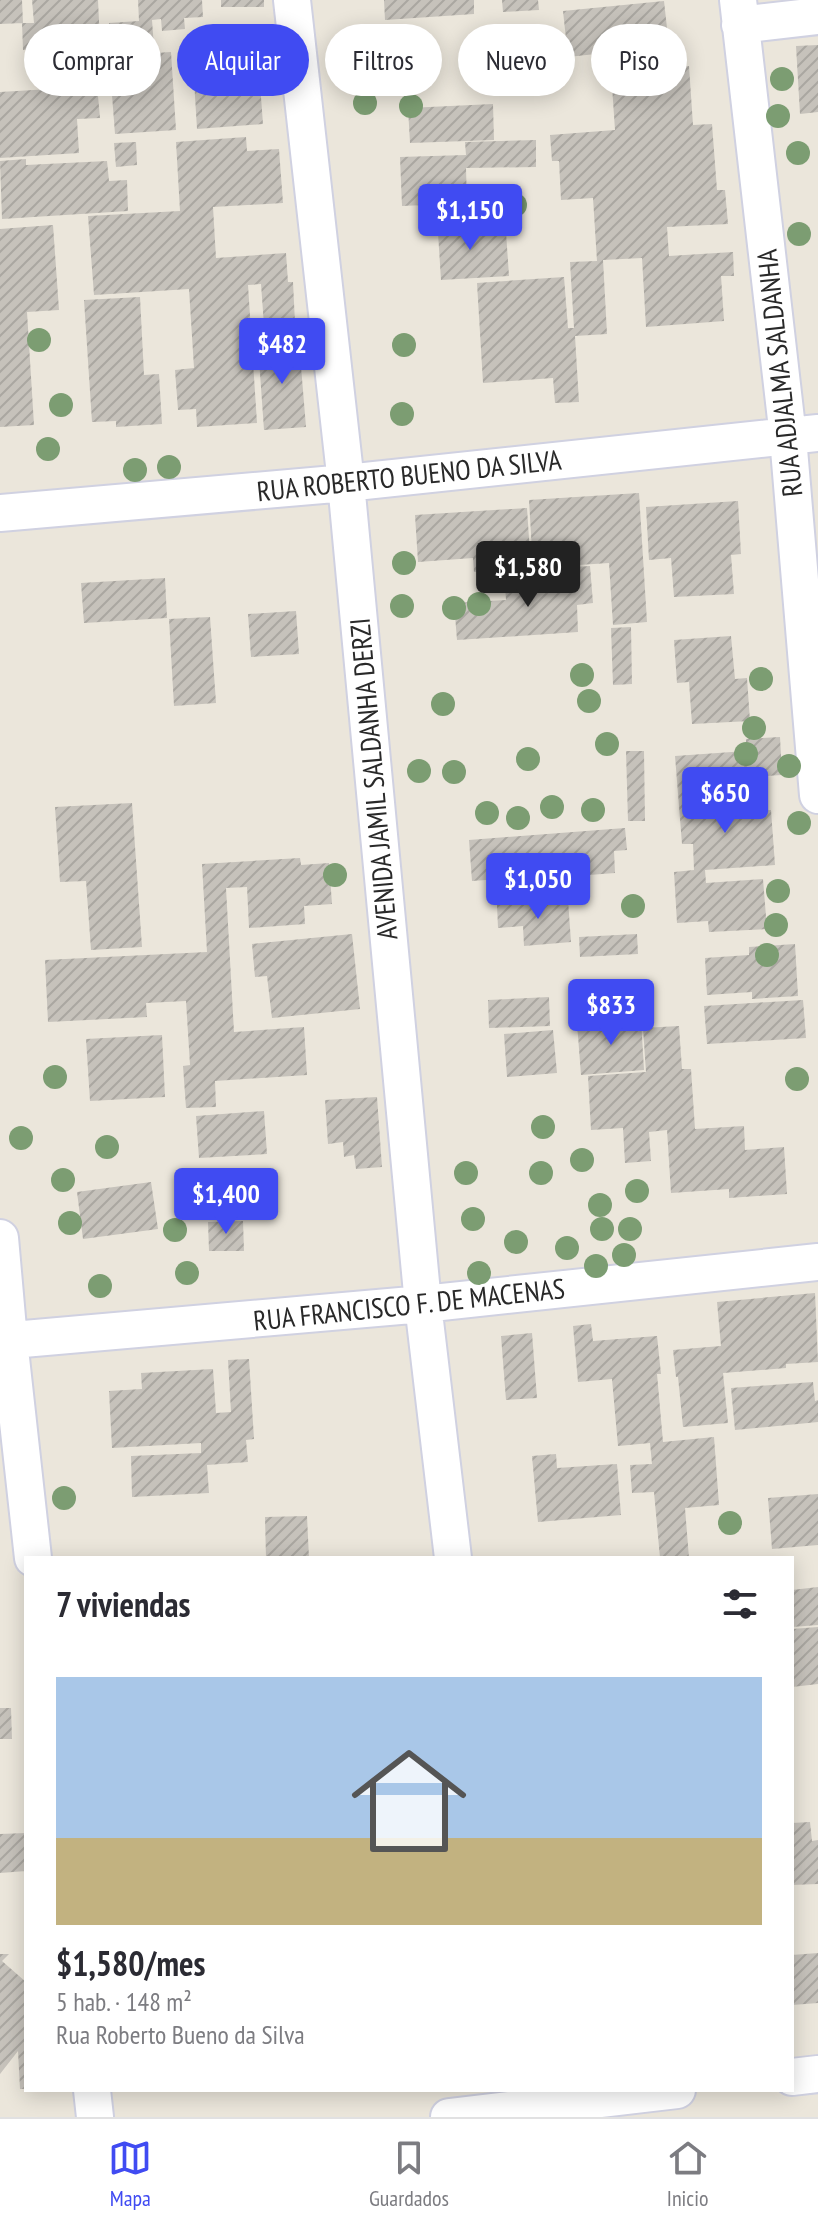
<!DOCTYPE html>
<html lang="es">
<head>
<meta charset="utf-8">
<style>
	:root { --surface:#fff; --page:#f7f7f7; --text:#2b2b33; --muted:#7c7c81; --line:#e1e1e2; --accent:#404bf2 }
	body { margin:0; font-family:"PT Sans Narrow",sans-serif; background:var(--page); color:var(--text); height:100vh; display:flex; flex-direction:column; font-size:30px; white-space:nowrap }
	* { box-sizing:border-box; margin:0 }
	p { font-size:26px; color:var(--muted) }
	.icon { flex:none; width:44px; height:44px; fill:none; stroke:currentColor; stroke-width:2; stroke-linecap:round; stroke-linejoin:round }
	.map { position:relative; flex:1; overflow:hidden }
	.panel { position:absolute; left:24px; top:1556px; width:770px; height:536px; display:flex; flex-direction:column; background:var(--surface); border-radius:0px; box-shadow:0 4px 20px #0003 }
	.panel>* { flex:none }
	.banner { position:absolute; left:24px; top:24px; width:770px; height:72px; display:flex; gap:16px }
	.price { position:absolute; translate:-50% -68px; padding:0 18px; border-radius:8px; background:var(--accent); color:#fff; font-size:26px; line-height:52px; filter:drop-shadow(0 2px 4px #0008) }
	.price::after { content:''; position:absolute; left:50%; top:48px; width:24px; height:18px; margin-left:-12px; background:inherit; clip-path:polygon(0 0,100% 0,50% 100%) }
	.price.on { background:#222; color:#fff }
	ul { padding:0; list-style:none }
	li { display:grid; align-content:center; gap:16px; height:424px; padding:0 32px }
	li span { display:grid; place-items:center; height:248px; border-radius:0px; color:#555 }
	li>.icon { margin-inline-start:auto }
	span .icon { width:144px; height:144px; fill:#fffc; stroke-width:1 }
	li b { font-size:34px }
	h2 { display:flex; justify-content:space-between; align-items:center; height:96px; padding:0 32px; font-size:34px }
	.tag { padding:0 28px; border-radius:36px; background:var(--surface); box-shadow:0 4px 20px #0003; font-size:28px; line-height:72px }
	.tag.on { background:var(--accent); color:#fff }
	.dock { display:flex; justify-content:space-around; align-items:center; height:112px; border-top:2px solid var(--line); background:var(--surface); font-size:22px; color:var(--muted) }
	.dock a { display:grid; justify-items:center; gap:4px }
	.dock .on { color:var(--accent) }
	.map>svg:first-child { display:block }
	.building { fill:url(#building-hatch) }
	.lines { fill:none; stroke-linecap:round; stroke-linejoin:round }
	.minor-casing { stroke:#d0d1e1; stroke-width:40 }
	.minor { stroke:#fff; stroke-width:36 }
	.tree { fill:#7c9d72 }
	.labels { text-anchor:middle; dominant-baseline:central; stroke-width:6; stroke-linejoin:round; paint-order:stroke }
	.street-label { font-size:28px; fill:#292929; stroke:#fff }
</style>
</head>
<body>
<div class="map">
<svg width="818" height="2117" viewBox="0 0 818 2117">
	<defs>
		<pattern id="building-hatch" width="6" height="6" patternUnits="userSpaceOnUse" patternTransform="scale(2)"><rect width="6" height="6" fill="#c6c2bb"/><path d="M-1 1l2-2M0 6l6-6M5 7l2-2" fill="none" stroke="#aaa7a1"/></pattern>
	</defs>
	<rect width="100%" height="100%" fill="#ebe6db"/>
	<path class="building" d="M0,0H22L23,23L0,24Z
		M32,0H98L102,85H97L100,118L77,119L79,153L0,158V92L84,87L70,86L68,48L23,50L22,23H34Z
		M138,0H202L203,17L184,18L185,29L162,31L161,19L152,20L154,48L111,51L109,23L139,21Z
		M221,0H264V7H221Z
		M384,0H474V14L385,20Z
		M502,0H538L539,10L503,12Z
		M664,1L669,46L568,57L563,11Z
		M257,43L263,124L197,129L192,47Z
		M818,45V112L800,114L796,46Z
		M171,52L176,130L115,134L109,56Z
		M689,66L693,125L712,124L717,190H725L728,224L667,227L669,256L733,252L734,276H721L724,321L646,327L642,258L603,260L607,334L575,336L579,402L555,403L553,378L483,383L477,283L564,277L568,328H574L570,262L597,261L593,198L561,200L559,161H552L550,135L615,130L611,71Z
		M493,104L494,140L410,143L408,108Z
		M246,137L247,151L279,149L283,203L213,207L216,258L286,253L288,282H293L295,323L264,325L261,284L248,285L257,423L197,427L196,409L178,410L175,370L194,368L189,289L94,295L88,216L180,211L176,142Z
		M536,140V167L466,168L467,204L479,203V211L426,213L425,205L402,206L400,157L466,155L465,142Z
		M136,142L137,165L116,167L114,143Z
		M26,159V165L107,161L109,181L127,180L128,211L2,219L0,161Z
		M461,215L462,235L506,232L509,276L441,280L437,217Z
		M53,225L59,310L27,312L34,425L0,427V229Z
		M140,297L144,375L159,374L162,424L116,427V421L92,422L84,300Z
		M299,342L306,427L264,430L258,345Z
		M639,493L647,622L613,625L609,563L533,568L529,500Z
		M738,501L741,554L731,555L734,594L674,597L671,558L649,560L646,507Z
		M527,508L531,569L474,572L473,558L418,562L415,515Z
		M590,566L593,603L577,605L578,632L457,640L454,603L506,600L505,586L560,583L559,568Z
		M165,578L167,618L84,623L81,583Z
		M296,611L299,654L251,657L248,614Z
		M210,617L216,703L174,706L169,619Z
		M631,627L632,684L613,685L611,628Z
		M731,636L735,679L747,678L750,721L692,724L689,682L677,683L674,640Z
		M780,737L782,775L748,777L750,812L771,810L775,865L705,870L706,883L763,879L767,929L709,932L708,921L677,923L674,872L694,870L693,844H682L675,756L746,751V739Z
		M626,751H644L645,821H628Z
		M132,803L142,947L91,950L86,881L60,882L55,807Z
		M625,828L627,850L614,851L615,873L550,878L549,854L537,855L539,876L472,881L469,840Z
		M300,858L301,865L329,863L332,904L304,906L305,924L249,928L247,887L226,888L234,1032L304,1027L307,1075L215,1081L216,1107L186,1108L183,1066L190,1065L186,1001L146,1003L147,1017L48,1022L45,960L207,952L202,864Z
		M568,900L571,942L524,946L523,926L498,928L497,905Z
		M352,934L360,1009L272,1018L267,976L255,977L252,944Z
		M637,934L638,954L580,957L579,937Z
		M795,944L798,996L752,999V992L707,995L705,958L749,955V947Z
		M549,997L550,1026L489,1028L488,1000Z
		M803,1000L806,1038L707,1044L704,1006Z
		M641,1019L644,1070L581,1075L577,1023Z
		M679,1026L682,1069H691L695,1129L744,1126L745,1150L784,1147L787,1194L729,1198V1189L671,1193L667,1130L649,1132L651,1161L625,1163L623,1128L591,1130L588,1076L646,1072L643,1028Z
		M553,1030L557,1073L507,1077L504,1034Z
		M162,1035L165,1097L90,1101L86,1039Z
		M377,1097L382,1167L356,1169L354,1155L344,1157L343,1142L328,1144L325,1100Z
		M264,1111L267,1154L199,1158L196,1116Z
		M151,1182L158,1229L83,1239L77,1192Z
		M243,1221L244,1251H209L208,1222Z
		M815,1293L818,1362L786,1364V1368L723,1373L728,1423L683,1427L678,1377H676L673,1350L721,1346L717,1302Z
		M591,1324L593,1341L657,1336L661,1374H657L663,1442L714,1437L719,1505L685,1508L689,1558H660L654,1492L632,1493L630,1465L652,1464L650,1443L618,1446L612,1379L578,1382L573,1326Z
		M532,1333L537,1398L506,1400L501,1336Z
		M249,1359L254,1439L246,1440L248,1462L207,1465L209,1493L132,1497L131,1456L201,1453V1443L112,1448L109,1391L142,1389L141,1373L213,1369L216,1413L231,1412L228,1360Z
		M813,1382L815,1401L818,1400V1422L735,1430L731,1388Z
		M556,1454L557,1468L617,1464L621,1515L538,1522L532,1456Z
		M818,1494V1545L772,1549L768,1498Z
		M307,1516L309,1558H266L265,1517Z
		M818,1587V1625L792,1627V1590Z
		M818,1627V1684L792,1687V1629Z
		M0,1708H11L12,1739H0Z
		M810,1822L812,1841L818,1840V1884L792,1885V1823Z
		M26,1833V1871L0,1873V1834Z
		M818,1953V2003L792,2005V1955Z
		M0,1954H9L2,1961L26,1982V2089H20L18,2051L0,2074Z"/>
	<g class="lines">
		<g class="minor-casing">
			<path id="minor" d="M292,0L346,483L423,1304L453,1558
				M738,0L788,437L818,795
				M740,25L818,16
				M0,513L346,483L818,433
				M0,1238L9,1340L33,1558
				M0,1341L423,1304L818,1262
				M792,2077L818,2074
				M92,2090L95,2117
				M449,2117L677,2090"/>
		</g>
		<use href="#minor" class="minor"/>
	</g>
	<g class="tree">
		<circle cx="782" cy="79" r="12"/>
		<circle cx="365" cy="103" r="12"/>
		<circle cx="411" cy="106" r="12"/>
		<circle cx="778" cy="116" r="12"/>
		<circle cx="798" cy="153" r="12"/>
		<circle cx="515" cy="205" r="12"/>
		<circle cx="799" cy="234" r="12"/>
		<circle cx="39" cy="340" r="12"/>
		<circle cx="404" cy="345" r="12"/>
		<circle cx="61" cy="405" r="12"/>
		<circle cx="402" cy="414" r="12"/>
		<circle cx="48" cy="449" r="12"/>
		<circle cx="169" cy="467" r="12"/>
		<circle cx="135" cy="470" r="12"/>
		<circle cx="531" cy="554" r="12"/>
		<circle cx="404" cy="563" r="12"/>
		<circle cx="479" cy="604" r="12"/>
		<circle cx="402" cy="606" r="12"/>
		<circle cx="454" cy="608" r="12"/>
		<circle cx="582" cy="675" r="12"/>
		<circle cx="761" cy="679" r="12"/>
		<circle cx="589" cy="701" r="12"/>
		<circle cx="443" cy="704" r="12"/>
		<circle cx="754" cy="728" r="12"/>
		<circle cx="607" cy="744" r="12"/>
		<circle cx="746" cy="754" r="12"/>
		<circle cx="528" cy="759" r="12"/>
		<circle cx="789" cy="766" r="12"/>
		<circle cx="419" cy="771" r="12"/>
		<circle cx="454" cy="772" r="12"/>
		<circle cx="552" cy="807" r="12"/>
		<circle cx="593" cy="810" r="12"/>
		<circle cx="487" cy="813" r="12"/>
		<circle cx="518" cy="818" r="12"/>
		<circle cx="799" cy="823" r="12"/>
		<circle cx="335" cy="875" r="12"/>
		<circle cx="778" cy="891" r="12"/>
		<circle cx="633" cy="906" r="12"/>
		<circle cx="776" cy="925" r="12"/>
		<circle cx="767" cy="955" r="12"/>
		<circle cx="55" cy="1077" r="12"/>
		<circle cx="797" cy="1079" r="12"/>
		<circle cx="543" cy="1127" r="12"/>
		<circle cx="21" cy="1138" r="12"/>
		<circle cx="107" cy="1147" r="12"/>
		<circle cx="582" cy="1160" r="12"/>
		<circle cx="466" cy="1173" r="12"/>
		<circle cx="541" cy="1173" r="12"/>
		<circle cx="63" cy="1180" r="12"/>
		<circle cx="637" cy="1191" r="12"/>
		<circle cx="600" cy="1205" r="12"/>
		<circle cx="473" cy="1219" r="12"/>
		<circle cx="70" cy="1223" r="12"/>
		<circle cx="602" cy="1229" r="12"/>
		<circle cx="630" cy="1229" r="12"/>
		<circle cx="175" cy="1230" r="12"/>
		<circle cx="516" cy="1242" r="12"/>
		<circle cx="567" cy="1248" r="12"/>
		<circle cx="624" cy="1255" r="12"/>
		<circle cx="596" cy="1266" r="12"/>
		<circle cx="187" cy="1273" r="12"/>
		<circle cx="479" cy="1273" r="12"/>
		<circle cx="100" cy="1286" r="12"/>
		<circle cx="64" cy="1498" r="12"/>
		<circle cx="730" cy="1523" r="12"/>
	</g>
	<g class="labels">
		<g class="street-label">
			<text transform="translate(779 373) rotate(-96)">RUA ADJALMA SALDANHA</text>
			<text transform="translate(409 475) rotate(-6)">RUA ROBERTO BUENO DA SILVA</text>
			<text transform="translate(373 779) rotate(-95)">AVENIDA JAMIL SALDANHA DERZI</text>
			<text transform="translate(409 1304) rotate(-6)">RUA FRANCISCO F. DE MACENAS</text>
		</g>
	</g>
</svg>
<b class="price" style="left:470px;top:252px">$1,150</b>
<b class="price" style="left:282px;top:386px">$482</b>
<b class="price on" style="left:528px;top:609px">$1,580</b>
<b class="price" style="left:725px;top:835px">$650</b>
<b class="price" style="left:538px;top:921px">$1,050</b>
<b class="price" style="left:611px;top:1047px">$833</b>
<b class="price" style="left:226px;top:1236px">$1,400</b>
<div class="banner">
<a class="tag">Comprar</a>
<a class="tag on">Alquilar</a>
<a class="tag">Filtros</a>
<a class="tag">Nuevo</a>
<a class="tag">Piso</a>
</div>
<section class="panel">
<h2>7 viviendas<svg class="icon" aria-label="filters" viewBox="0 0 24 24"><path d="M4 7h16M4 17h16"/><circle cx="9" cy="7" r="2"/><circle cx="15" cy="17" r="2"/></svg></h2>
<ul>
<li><span style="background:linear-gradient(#a9c7e8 65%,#c2b280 0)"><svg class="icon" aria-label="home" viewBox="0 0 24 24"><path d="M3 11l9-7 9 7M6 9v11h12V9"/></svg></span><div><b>$1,580/mes</b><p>5 hab. · 148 m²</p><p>Rua Roberto Bueno da Silva</p></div></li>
</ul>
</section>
</div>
<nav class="dock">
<a class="on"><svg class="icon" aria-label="map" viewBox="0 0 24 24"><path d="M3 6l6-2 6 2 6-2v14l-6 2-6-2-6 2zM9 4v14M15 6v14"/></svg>Mapa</a>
<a><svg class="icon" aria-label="saved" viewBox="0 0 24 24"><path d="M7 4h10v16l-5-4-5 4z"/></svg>Guardados</a>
<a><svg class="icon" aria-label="home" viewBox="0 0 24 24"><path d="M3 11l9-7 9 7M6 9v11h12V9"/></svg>Inicio</a>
</nav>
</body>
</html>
